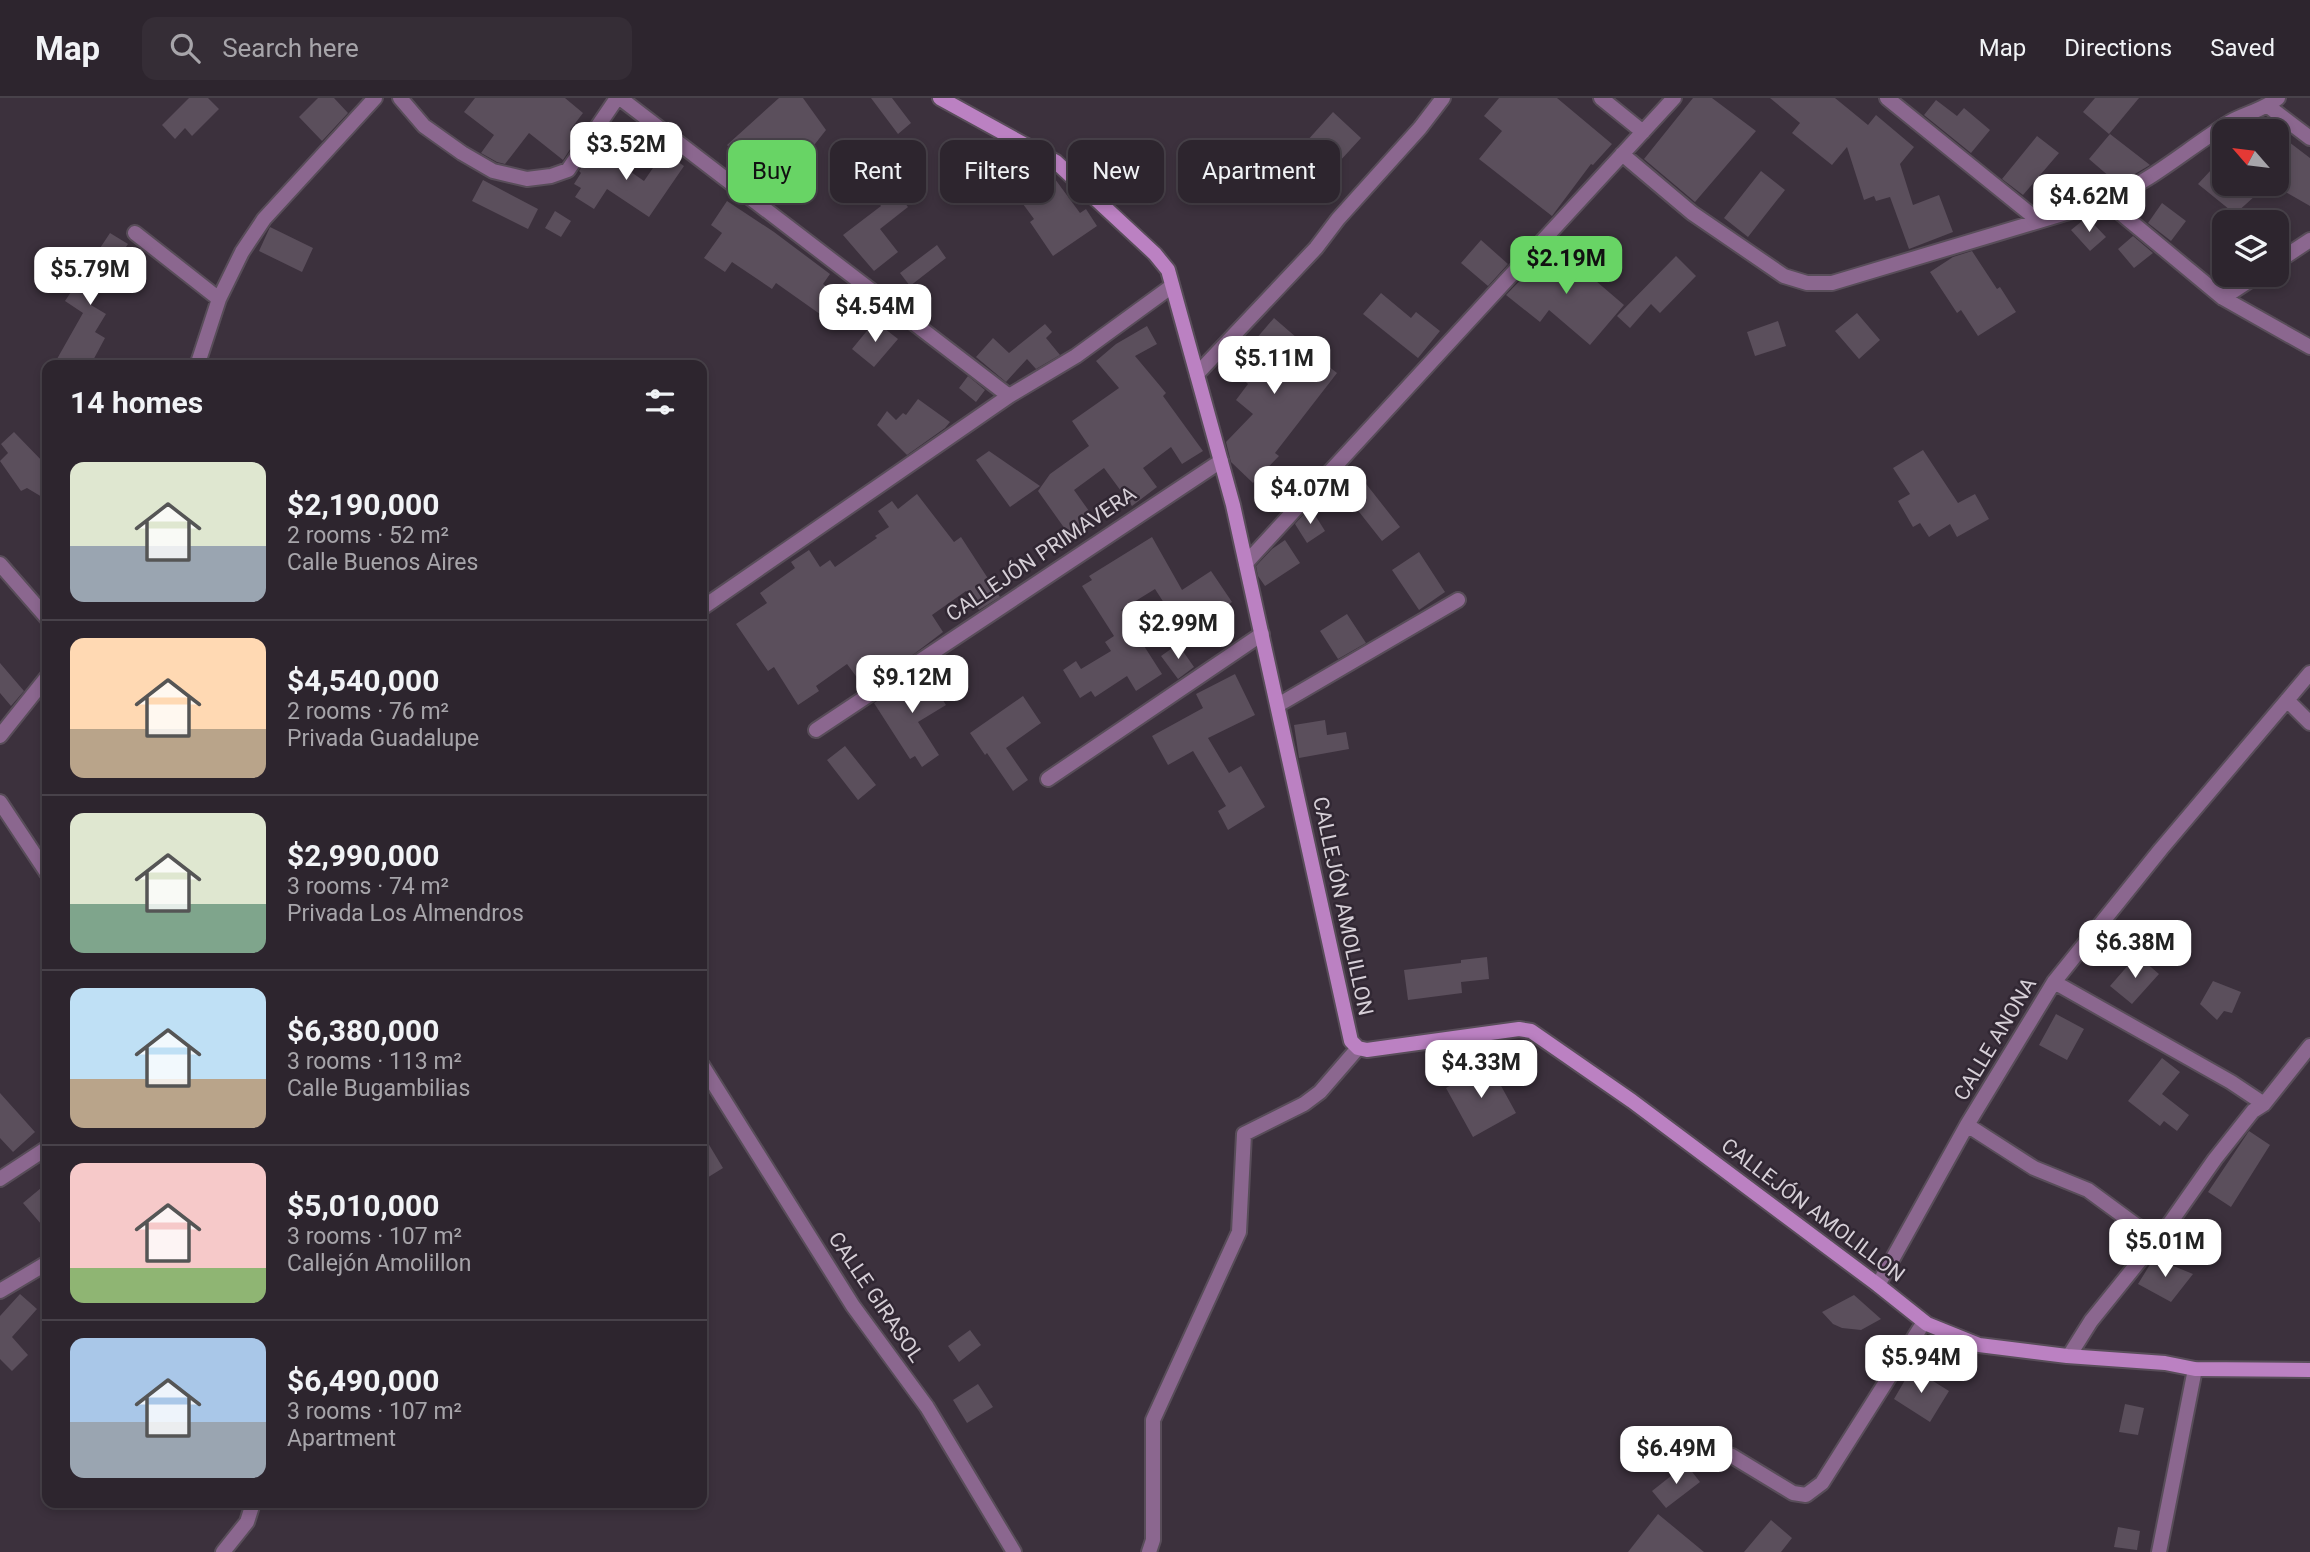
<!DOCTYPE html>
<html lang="en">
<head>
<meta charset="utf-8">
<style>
	:root { --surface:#2d252e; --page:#352d36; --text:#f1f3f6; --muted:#a7a5aa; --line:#48424a; --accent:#68d465 }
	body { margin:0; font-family:Roboto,sans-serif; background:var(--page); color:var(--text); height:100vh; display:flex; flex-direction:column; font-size:26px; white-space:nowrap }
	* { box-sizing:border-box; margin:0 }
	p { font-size:23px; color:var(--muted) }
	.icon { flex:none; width:38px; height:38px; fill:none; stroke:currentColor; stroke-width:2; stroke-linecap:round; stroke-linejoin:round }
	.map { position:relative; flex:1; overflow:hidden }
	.panel { position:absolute; left:42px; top:262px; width:665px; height:1148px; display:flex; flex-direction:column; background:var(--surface); border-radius:14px; box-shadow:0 4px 10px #0003,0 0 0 2px var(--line) }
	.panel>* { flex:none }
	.banner { position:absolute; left:728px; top:42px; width:665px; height:63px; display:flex; gap:14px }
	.needle { width:46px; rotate:298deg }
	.buttons { position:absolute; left:2212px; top:21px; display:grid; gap:14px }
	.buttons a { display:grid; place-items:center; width:77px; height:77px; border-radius:14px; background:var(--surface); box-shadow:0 4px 10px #0003,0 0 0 2px var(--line); font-size:35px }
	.price { position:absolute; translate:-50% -60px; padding:0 16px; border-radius:14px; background:#fff; color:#222; font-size:23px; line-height:46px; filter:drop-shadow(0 2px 4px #0008) }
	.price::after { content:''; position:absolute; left:50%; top:42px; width:21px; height:16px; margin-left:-10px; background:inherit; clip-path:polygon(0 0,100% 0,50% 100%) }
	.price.current { background:var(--accent); color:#111 }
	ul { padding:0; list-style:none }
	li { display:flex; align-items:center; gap:21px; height:175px; padding:0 28px }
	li+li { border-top:2px solid var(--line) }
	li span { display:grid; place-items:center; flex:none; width:196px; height:140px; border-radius:14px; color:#555 }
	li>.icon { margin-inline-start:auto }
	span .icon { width:84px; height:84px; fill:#fffc; stroke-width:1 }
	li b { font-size:30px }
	h2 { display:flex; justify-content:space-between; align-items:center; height:84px; padding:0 28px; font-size:30px }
	.chip { padding:0 24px; border-radius:14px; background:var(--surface); box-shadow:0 4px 10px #0003,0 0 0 2px var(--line); font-size:24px; line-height:63px }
	.chip.current { background:var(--accent); color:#111 }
	header { display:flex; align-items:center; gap:42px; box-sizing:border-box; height:98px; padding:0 35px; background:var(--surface); border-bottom:2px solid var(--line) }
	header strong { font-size:33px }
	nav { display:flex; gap:38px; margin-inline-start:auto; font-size:24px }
	.search { width:490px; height:63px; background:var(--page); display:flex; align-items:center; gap:18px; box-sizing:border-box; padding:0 24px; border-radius:14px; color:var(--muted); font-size:26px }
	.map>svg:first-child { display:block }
	.building { fill:#5b4f5c }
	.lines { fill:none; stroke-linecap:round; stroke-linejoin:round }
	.street-casing { stroke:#584d59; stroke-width:18 }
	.secondary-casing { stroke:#584d59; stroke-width:18 }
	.street { stroke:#8b678f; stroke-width:14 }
	.secondary { stroke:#bb81c2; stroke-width:14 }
	.labels { text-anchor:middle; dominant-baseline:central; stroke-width:5; stroke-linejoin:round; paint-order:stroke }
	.street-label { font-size:21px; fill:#d6cfd7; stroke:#312733 }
</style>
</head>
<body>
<header>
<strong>Map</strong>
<div class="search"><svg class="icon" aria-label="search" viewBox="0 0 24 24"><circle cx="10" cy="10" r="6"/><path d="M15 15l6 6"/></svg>Search here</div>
<nav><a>Map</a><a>Directions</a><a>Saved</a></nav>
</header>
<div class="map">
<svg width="2310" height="1454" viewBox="0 0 2310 1454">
	<rect width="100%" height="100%" fill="#3c313d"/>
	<path class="building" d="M189,0H208L219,11L192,38L185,30L175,41L162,27Z
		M318,0H334L348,15L322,43L299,19Z
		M475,0H565L583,15L570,32L579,38L563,62L529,35L505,66L497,64L481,55L494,37L464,14Z
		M779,0H803L826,32L811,51L802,44L782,79L752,62L747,67L727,47Z
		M871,0H892L911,25L898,36Z
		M1499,0H1557L1612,46L1593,67L1591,66L1552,118L1479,61L1502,33L1484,18Z
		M1693,0H1712L1756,33L1695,104L1644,61Z
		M1770,0H1835L1868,27L1876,17L1914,49L1900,66L1913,107L1939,97L1953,134L1909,151L1890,99L1876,103L1874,98L1864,102L1847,49L1832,67L1792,35L1800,25Z
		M2095,0H2139L2109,36L2083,14Z
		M1936,2L1957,18L1964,10L1990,32L1971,55L1924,17Z
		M1333,14L1361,40L1339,64L1332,57L1308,83L1288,64Z
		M2277,35L2310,60V108L2277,89Z
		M2110,36L2150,67L2118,86L2089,61Z
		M2037,38L2059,55L2023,97L2002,81Z
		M595,49L644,83L664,54L684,68L649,119L607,91L594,111L575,99L581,90L574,86L581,75L579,73Z
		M2224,58V86H2242L2256,97L2235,116L2198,86Z
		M1761,73L1785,92L1748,139L1724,120Z
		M1055,81L1080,115L1086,111L1097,128L1053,158L1030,124L1034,121L1023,106Z
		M483,82L538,111L528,131L472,103Z
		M889,85L908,109L880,131L898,154L874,173L843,137L881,108L873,97Z
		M727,103L774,134L830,176L823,186L849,205L834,226L776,185L772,191L732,164L725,174L704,160L722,135L711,127Z
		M2162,105L2186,123L2171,143L2148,125Z
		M555,113L571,123L561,139L545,130Z
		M2087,119L2106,139L2090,153L2071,132Z
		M270,129L313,150L302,174L259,153Z
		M110,135L128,146L95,195L97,197L91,207L106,216L95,234L105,240L90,268H53L83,215L65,203Z
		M2133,138L2153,155L2134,170L2118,151Z
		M1481,142L1508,166L1488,188L1461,165Z
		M937,147L946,160L910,188L900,175Z
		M1554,147L1624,207L1590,247L1549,212L1540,224L1506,197Z
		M1972,153L1997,191L2000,189L2016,214L1978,238L1961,212L1957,215L1930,174L1953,159Z
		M1676,158L1696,178L1660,215L1651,206L1630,230L1617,218Z
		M1381,195L1411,220L1416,214L1440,233L1418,260L1363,216Z
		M1857,215L1880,242L1859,261L1835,233Z
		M1274,220L1297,240L1295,242L1337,275L1275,355L1279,358L1253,385L1231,364L1226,344L1253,316L1236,302L1248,286L1231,270Z
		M875,223L898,241L874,269L852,251Z
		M1778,223L1786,248L1755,258L1747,234Z
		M1045,226L1052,234L1046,240L1060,257L1036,271L1027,261L1006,284L976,259L993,240L1009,255Z
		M1147,228L1157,246L1135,258L1166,295L1163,298L1203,353L1182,366L1171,349L1143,370L1157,389L1132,408L1104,370L1074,392L1094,420L1070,438L1038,393L1050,376L1089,348L1072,323L1119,290L1096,263L1116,246Z
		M968,278L985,292L976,304L959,290Z
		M918,301L950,324L945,330L907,357L877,327L887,313L896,322L903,315L906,317Z
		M14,334L47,368V402L27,390L21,393L0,363L8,355L1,346Z
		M1923,352L1958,405L1975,396L1989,421L1957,439L1950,426L1929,439L1920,425L1913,429L1898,403L1910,396L1893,370Z
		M989,353L1040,388L1010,409L976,362Z
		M1363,382L1400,429L1382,443L1345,396Z
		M917,396L954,444L961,439L1000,499L979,512L966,493L932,517L943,534L914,556L864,589L847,566L816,588L819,593L798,607L774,569L768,573L736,526L767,505L760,495L795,470L791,464L809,452L820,469L830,462L835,469L877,440L875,438L889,429L878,413L892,403L898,411Z
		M1310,409L1325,433L1307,445L1295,426Z
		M1152,439L1182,492L1211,473L1232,504L1184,536L1155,491L1121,512L1162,576L1136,593L1127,578L1095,599L1091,593L1080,600L1063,572L1076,563L1081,571L1111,553L1105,544L1114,538L1082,488L1092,482L1089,478Z
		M1285,442L1300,465L1265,488L1258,478L1256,468L1272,451Z
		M1419,454L1445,494L1419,512L1392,472Z
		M1347,516L1366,545L1338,561L1320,533Z
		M1178,546L1194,569L1178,581L1161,558Z
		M0,565L24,593L11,608L0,595Z
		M924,572L946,607L918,624L939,657L922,669L915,658L910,661L874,605Z
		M1235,576L1255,617L1208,640L1229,675L1241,668L1265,709L1228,732L1218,713L1226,708L1193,653L1168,667L1152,638L1203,610L1196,596Z
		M1023,598L1041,625L1006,650L1028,682L1013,693L987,655L985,657L970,635Z
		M1325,622L1327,637L1346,634L1349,651L1299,660L1294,627Z
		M845,648L876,687L858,702L827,662Z
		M2137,857L2159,876L2132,906L2110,888Z
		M1487,859L1489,881L1461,884L1462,895L1408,902L1404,872L1461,865V862Z
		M2213,883L2241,894L2232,915L2224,913L2217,922L2200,906Z
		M2056,916L2084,931L2067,962L2039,947Z
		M2162,960L2180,974L2162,996L2189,1017L2177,1033L2164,1023L2160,1028L2128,1003Z
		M1489,966L1516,1015L1473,1039L1446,990Z
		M0,995L35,1034L13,1054L0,1040Z
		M2249,1033L2270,1047L2231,1109L2208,1094Z
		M702,1035L723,1070L702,1083Z
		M47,1085V1133L23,1105Z
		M2154,1160L2193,1176L2171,1204L2138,1186Z
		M20,1196L37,1211L12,1239L28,1257L12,1273L0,1261V1218Z
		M1854,1197L1881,1221L1861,1232L1842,1230L1833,1226L1822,1214Z
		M970,1232L981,1247L959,1264L948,1248Z
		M1912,1270L1949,1293L1930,1324L1894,1301Z
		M978,1286L993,1309L967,1325L953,1302Z
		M2125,1306L2144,1310L2138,1337L2119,1334Z
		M1686,1366L1700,1384L1666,1410L1652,1393Z
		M1658,1416L1704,1454H1628Z
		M1771,1422L1792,1440L1781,1454H1744Z
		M2118,1429L2140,1433L2137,1452L2114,1449Z"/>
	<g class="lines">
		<g class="street-casing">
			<path id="street" d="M400,0L424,28L462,55L493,73L527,81L551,78L568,72L617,0
				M620,0L1009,298
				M1601,0L1643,34
				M1887,0L2039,123
				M2268,8L2310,40
				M1622,56L1692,115L1784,178L1807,185H1832L2106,103C2154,81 2187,51 2230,24C2246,15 2264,12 2278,0
				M2106,103L2223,200L2310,249
				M135,135L219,201
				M2277,164L2310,142
				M2223,200L2258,177
				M197,268L219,201L242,154L264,121L375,0
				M1197,276L1316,150L1338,121L1420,30L1443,0
				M1246,465L1674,0
				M0,466L47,520
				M702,510L1009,298L1076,258L1172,188
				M2287,602L2310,625
				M1278,607L1458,502
				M816,632L1221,363
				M0,638L47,579
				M1048,681L1262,536
				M0,704L47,775
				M2054,884L2231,984L2264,1006
				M702,967L853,1208L927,1309L1014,1454
				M1967,1027L2034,1070L2088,1092L2137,1128L2159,1140
				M0,1081L47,1050
				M1878,1187L1967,1027L2054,884L2161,751L2310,575
				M0,1193L47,1165
				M2069,1258L2091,1223L2170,1125L2215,1061L2253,1013L2264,1006L2310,948
				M1715,1361L1726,1356L1732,1358L1793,1395L1806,1397L1822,1385L1924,1224
				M223,1454L247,1424L253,1405
				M1149,1454L1153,1442V1322L1239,1134L1244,1036L1304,1006L1320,994L1358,950
				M2159,1454L2195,1271"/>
		</g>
		<g class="secondary-casing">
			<path id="secondary" d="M940,0L1056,64L1155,156L1168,172L1233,407L1351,943L1358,950L1367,952L1519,931L1531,933L1632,1003L1878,1187L1927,1226L1979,1247L2067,1258L2165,1265L2195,1271L2310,1272"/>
		</g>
		<use href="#street" class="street"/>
		<use href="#secondary" class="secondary"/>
	</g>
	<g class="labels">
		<g class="street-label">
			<text transform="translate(1041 456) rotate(-34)">CALLEJÓN PRIMAVERA</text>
			<text transform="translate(1343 808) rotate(78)">CALLEJÓN AMOLILLON</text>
			<text transform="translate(1995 941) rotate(-59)">CALLE ANONA</text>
			<text transform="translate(1813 1112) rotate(37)">CALLEJÓN AMOLILLON</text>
			<text transform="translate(876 1199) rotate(56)">CALLE GIRASOL</text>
		</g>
	</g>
</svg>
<div class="buttons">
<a><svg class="needle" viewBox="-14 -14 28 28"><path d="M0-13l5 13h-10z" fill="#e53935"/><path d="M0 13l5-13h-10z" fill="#a7a5aa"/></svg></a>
<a><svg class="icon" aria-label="layers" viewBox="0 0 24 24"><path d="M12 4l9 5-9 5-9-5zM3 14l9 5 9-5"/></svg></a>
</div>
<b class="price" style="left:626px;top:84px">$3.52M</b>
<b class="price" style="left:2089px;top:136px">$4.62M</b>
<b class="price current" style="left:1566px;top:198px">$2.19M</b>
<b class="price" style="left:90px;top:209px">$5.79M</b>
<b class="price" style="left:875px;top:246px">$4.54M</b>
<b class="price" style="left:1274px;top:298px">$5.11M</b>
<b class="price" style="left:1310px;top:428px">$4.07M</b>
<b class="price" style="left:1178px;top:563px">$2.99M</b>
<b class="price" style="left:912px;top:617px">$9.12M</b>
<b class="price" style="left:2135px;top:882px">$6.38M</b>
<b class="price" style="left:1481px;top:1002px">$4.33M</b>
<b class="price" style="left:2165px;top:1181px">$5.01M</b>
<b class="price" style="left:1921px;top:1297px">$5.94M</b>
<b class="price" style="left:1676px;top:1388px">$6.49M</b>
<div class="banner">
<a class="chip current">Buy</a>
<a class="chip">Rent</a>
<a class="chip">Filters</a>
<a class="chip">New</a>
<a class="chip">Apartment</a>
</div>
<section class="panel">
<h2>14 homes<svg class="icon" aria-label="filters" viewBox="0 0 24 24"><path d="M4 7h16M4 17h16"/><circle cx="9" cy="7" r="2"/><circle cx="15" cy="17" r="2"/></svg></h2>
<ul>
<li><span style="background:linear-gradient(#dfe7d0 60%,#9aa5b1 0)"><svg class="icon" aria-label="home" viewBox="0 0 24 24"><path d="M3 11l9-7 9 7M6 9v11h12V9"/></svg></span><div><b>$2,190,000</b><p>2 rooms · 52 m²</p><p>Calle Buenos Aires</p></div></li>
<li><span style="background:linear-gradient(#ffd9b3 65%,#b9a48a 0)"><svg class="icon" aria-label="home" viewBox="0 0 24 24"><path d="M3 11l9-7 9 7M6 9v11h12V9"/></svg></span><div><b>$4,540,000</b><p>2 rooms · 76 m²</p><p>Privada Guadalupe</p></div></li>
<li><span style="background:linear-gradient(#dfe7d0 65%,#7fa58c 0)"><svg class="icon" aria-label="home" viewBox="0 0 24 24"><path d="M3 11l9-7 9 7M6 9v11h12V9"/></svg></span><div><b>$2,990,000</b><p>3 rooms · 74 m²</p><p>Privada Los Almendros</p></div></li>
<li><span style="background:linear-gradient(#bfe0f5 65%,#b9a48a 0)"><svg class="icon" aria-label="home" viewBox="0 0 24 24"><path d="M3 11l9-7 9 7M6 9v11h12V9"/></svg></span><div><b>$6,380,000</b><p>3 rooms · 113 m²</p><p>Calle Bugambilias</p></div></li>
<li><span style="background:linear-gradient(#f6c9c9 75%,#8fb573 0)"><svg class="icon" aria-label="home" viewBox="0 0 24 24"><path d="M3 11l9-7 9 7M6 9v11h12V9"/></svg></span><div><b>$5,010,000</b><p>3 rooms · 107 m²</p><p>Callejón Amolillon</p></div></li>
<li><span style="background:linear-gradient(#a9c7e8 60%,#9aa5b1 0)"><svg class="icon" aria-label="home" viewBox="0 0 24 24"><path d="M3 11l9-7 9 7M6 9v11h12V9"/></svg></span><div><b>$6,490,000</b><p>3 rooms · 107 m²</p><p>Apartment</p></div></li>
</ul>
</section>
</div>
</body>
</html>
